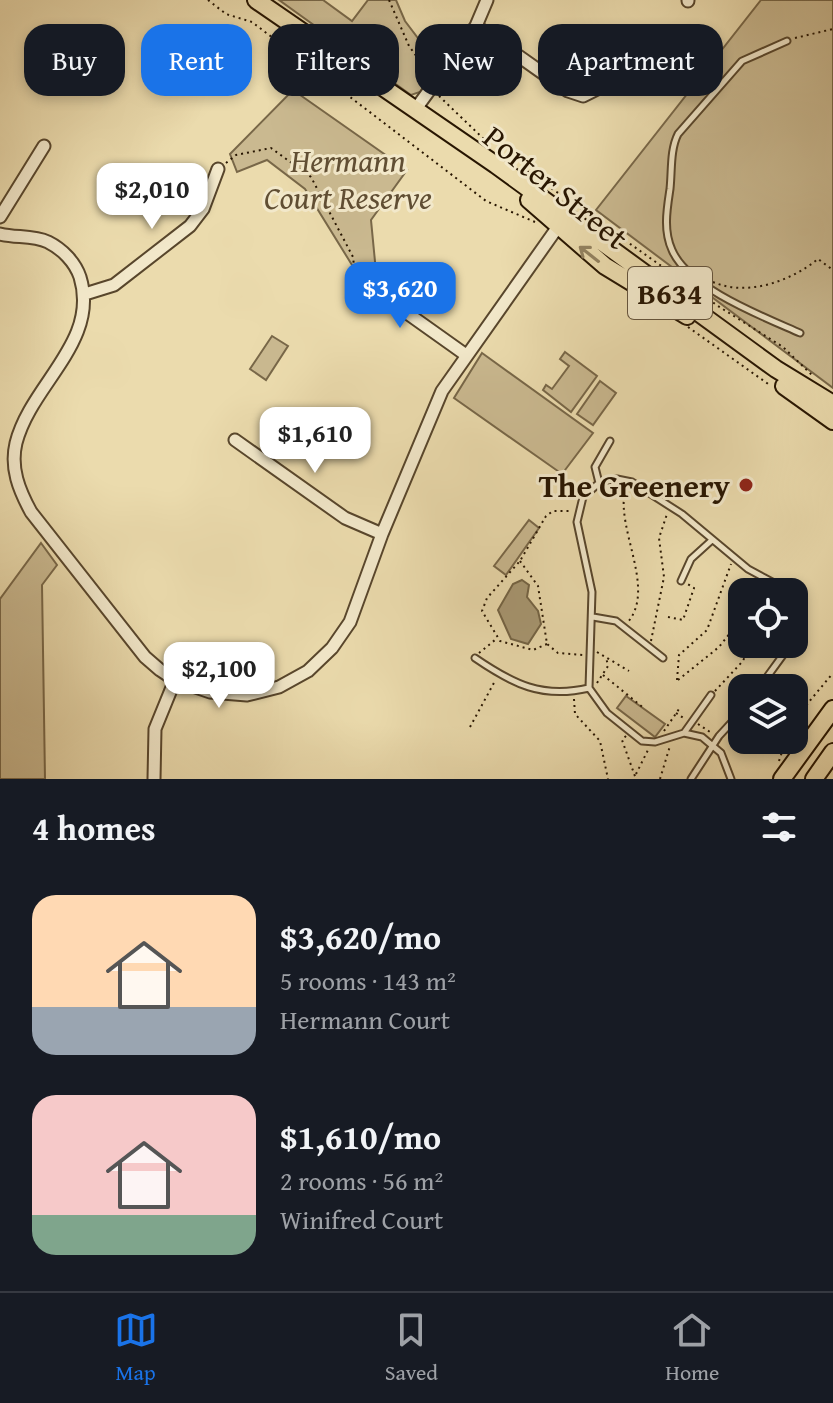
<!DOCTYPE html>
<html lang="en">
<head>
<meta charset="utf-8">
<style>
	:root { --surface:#171b24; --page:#242831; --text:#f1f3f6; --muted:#9ea1a6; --line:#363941; --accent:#1a73e8 }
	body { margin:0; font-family:"Gentium Book Plus",serif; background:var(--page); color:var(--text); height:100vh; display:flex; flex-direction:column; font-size:30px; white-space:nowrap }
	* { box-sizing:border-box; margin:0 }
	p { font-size:26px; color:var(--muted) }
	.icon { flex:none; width:44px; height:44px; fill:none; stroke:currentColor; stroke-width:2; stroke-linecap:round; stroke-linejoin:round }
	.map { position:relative; height:779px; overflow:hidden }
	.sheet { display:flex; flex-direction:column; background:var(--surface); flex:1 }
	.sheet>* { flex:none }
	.hud { position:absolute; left:24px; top:24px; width:786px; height:72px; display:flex; gap:16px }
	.tools { position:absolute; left:728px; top:578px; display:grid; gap:16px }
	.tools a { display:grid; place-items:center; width:80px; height:80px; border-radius:16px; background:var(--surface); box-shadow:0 4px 12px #0003; font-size:40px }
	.price { position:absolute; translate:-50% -68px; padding:0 18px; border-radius:16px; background:#fff; color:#222; font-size:26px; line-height:52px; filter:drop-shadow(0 2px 4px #0008) }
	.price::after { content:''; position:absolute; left:50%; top:48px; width:24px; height:18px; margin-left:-12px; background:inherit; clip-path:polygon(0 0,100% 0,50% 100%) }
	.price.active { background:var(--accent); color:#fff }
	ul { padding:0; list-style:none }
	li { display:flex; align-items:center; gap:24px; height:200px; padding:0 32px }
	li span { display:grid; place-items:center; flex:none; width:224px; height:160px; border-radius:24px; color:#555 }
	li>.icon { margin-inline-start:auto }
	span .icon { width:96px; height:96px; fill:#fffc; stroke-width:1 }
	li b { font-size:34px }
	h2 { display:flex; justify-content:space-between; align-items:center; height:96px; padding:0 32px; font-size:34px }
	.pill { padding:0 28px; border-radius:24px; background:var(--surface); box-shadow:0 4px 12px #0003; font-size:28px; line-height:72px }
	.pill.active { background:var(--accent); color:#fff }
	.menu { display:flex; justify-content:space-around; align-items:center; height:112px; border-top:2px solid var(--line); background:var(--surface); font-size:22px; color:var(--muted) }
	.menu a { display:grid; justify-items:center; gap:4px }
	.menu .active { color:var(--accent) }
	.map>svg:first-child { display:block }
	.green { fill:#cab990; stroke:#786748; stroke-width:2 }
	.water { fill:#a89873; stroke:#746445; stroke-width:2 }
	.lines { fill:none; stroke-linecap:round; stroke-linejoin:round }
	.service-casing { stroke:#58462c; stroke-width:9 }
	.minor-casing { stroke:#58462c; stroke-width:15 }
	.primary-casing { stroke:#271501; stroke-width:20 }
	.path { stroke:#271501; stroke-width:2; stroke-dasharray:2 4; stroke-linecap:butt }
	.service { stroke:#f2e8ca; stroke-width:5 }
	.minor { stroke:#f2e8ca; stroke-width:11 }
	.primary { stroke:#ebdbad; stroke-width:16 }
	.oneway { stroke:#938260 }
	.poi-dot { fill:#8f2418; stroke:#f2e8ca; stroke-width:3 }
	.labels { text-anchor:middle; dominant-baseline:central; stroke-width:6; stroke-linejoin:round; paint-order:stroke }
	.shield { fill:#f2e8ca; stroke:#64543d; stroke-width:2 }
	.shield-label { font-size:30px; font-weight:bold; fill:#271501 }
	.park-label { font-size:32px; font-style:italic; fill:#604e33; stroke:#f2e8ca }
	.street-label { font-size:32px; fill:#271501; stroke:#f2e8ca }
	.poi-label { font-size:32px; font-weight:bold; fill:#271501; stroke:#f2e8ca; text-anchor:end }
</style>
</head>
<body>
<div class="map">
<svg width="833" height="779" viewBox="0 0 833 779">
	<rect width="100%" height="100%" fill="#ebdbad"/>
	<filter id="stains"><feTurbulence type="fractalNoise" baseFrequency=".0025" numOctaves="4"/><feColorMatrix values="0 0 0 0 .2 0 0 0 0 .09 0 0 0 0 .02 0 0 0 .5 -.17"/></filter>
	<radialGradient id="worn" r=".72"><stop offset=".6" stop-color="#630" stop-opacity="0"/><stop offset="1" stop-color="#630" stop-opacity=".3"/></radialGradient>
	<path class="green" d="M279,0H323L352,21L368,0H396L405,21L439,66L420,92L411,95Z
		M761,0H833V388L596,210Z
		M293,90L407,170L371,220L376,272L371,280L361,268L352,265L305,189L267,160L237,172L230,154Z
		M272,336L288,346L266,380L250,369Z
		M565,352L597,376L571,412L543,390L546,385L552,389L569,366L560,359Z
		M482,353L593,433L562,474L454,398Z
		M600,381L616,393L593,425L577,414Z
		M529,520L539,528L506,575L494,566Z
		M41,543L57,565L42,585L45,779H0V599Z
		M626,696L665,724L655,737L617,708Z"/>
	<path class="water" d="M522,580L529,585L527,597L538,611L541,624L528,644L511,639L498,610L513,584Z"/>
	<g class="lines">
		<g class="service-casing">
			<path id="service" d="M787,41L742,61L678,134C670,150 672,170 670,189C667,209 663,230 672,250C688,288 764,317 800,333
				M599,483L595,467L610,441
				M681,581L691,559L712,540
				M760,592L765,578
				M794,595L802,614L794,639
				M593,617L616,621L663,658
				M475,658C513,684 542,699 589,688
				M759,688L791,644
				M684,733L711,695
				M691,779L719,736L742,711
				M731,779L721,753L702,737L684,733L655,742L642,741L607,713L589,688L592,592L577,522L583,497L599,483L617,479L632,482L682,514L748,569L791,592"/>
		</g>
		<g class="minor-casing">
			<path id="minor" d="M688,0V1
				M476,26L568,91L583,96L603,86
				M415,110L476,26L487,0
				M0,217L44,146
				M0,234C16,238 33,235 48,242C62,249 75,262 80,277C100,342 31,384 16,443C10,468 19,490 31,512L145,657L160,670L175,680L210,692L247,695L279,687L308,671L332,648L350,622L382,534L442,391L562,221
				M355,276L466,355
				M85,294L114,285L190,226L203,209L218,169
				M235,440L345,518L382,534
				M154,779L155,729L175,680"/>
		</g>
		<g class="primary-casing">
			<path id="primary" d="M256,0L496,165L776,369L833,404
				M529,200L605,266L687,316
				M784,386L833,421
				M782,779L833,709
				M814,779L833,752"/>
		</g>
		<path class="path" d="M208,0L226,14L252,22L486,201L535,222
			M389,0L409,46L428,72L426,76
			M795,38L833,29
			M439,96L489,144
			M226,163L236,155L271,148L311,177L353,257L354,266
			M527,171L718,306L783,347L814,377
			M713,282C747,297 791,281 818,259L833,270
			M688,327L771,386
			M625,490C616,530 656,588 628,622
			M520,561L538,586L547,644L558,653L583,655
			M668,617L683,620L694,588L686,583
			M651,641L664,577L659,538L667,514
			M547,644L533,650L500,641L482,611L487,598L520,561L546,516L553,511H571
			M597,652L629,671
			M479,653L495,640
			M603,675L645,709
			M677,680L679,655L707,630L731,564
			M678,680L719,647L742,618
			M597,683L608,666L606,657
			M715,691L742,662L753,644
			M574,699L575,714L600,741L608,779
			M676,713L685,719
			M698,724L713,734
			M794,726L808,703L833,673
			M470,727L495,681
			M664,731L679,709
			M626,736L622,740L636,779
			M779,761L786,740
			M636,774L649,748
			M660,779L670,746"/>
		<use href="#service" class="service"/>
		<use href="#minor" class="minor"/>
		<use href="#primary" class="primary"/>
	</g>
	<defs><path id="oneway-shaft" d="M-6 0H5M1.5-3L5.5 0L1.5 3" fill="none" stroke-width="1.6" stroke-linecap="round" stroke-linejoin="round" transform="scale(2)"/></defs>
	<use class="oneway" href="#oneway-shaft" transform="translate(589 254) rotate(-142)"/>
	<circle class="poi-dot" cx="746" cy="485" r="8"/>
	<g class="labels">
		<rect class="shield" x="628" y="267" width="84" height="52" rx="6"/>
		<g class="shield-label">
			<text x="670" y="293">B634</text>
		</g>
		<g class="park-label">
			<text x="348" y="160">Hermann<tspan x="348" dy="37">Court Reserve</tspan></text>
		</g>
		<g class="street-label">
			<text transform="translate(556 187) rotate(39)">Porter Street</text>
		</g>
		<g class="poi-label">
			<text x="730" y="485">The Greenery</text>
		</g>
	</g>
	<rect width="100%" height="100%" filter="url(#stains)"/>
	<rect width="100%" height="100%" fill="url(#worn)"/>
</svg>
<div class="tools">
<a><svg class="icon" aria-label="locate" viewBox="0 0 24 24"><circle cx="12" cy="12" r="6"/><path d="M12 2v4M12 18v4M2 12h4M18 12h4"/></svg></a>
<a><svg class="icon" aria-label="layers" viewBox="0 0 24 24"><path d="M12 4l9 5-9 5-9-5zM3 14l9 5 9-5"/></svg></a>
</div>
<b class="price" style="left:152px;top:231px">$2,010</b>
<b class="price active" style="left:400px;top:330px">$3,620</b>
<b class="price" style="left:315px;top:475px">$1,610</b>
<b class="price" style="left:219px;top:710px">$2,100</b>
<div class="hud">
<a class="pill">Buy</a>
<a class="pill active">Rent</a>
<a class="pill">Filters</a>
<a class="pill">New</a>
<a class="pill">Apartment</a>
</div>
</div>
<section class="sheet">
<h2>4 homes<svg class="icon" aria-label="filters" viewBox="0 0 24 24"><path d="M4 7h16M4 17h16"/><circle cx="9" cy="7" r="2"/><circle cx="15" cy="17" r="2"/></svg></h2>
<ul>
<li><span style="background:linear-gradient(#ffd9b3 70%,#9aa5b1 0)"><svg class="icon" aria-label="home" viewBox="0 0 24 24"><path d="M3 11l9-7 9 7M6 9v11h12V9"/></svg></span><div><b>$3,620/mo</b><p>5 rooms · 143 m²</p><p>Hermann Court</p></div></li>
<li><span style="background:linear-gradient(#f6c9c9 75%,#7fa58c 0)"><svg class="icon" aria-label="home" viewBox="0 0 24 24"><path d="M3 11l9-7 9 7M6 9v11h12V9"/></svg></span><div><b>$1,610/mo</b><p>2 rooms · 56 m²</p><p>Winifred Court</p></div></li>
</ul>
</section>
<nav class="menu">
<a class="active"><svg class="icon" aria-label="map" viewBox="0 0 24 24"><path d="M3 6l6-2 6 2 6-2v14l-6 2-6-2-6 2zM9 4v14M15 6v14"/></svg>Map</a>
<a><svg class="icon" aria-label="saved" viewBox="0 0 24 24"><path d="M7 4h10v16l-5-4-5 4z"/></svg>Saved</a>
<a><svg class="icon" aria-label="home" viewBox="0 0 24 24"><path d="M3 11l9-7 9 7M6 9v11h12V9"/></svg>Home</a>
</nav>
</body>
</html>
